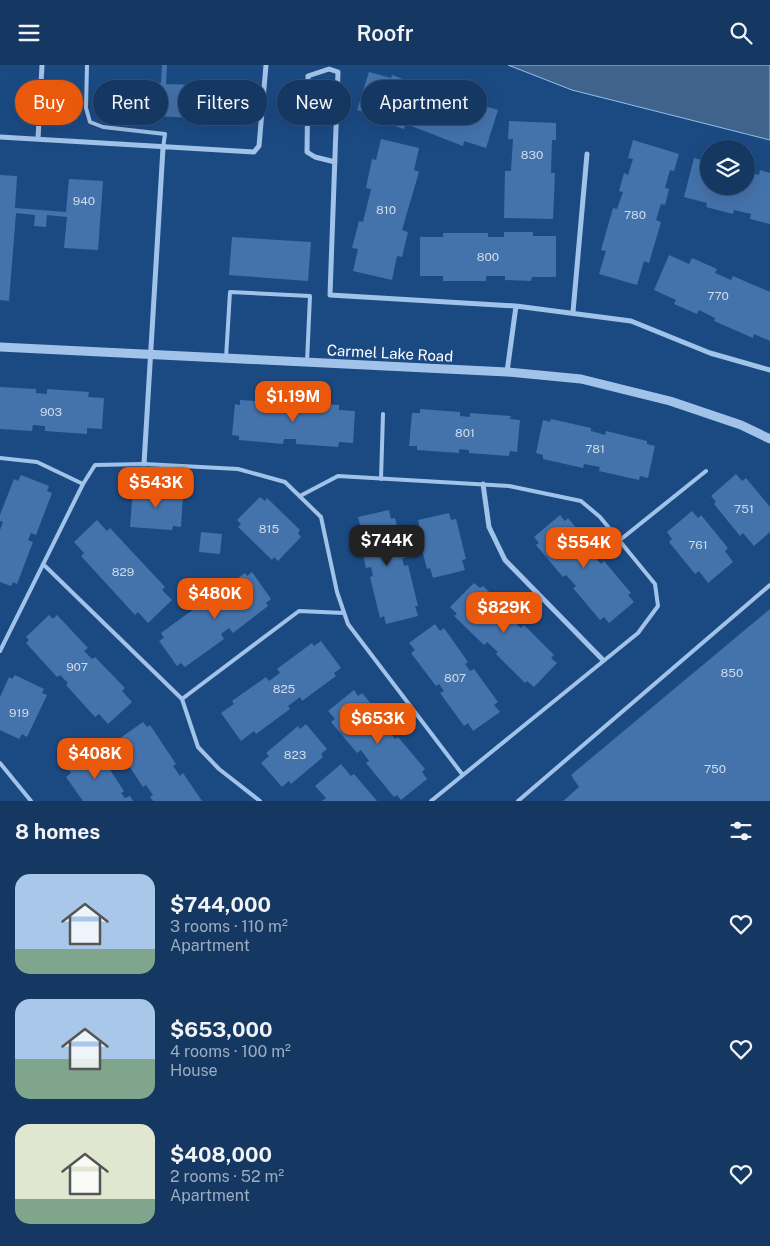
<!DOCTYPE html>
<html lang="en">
<head>
<meta charset="utf-8">
<style>
	:root { --surface:#143862; --page:#1d3f68; --text:#f1f3f6; --muted:#9dacbe; --line:#335277; --accent:#ea580c }
	body { margin:0; font-family:"Public Sans",sans-serif; background:var(--page); color:var(--text); height:100vh; display:flex; flex-direction:column; font-size:19px; white-space:nowrap }
	* { box-sizing:border-box; margin:0 }
	p { font-size:16px; color:var(--muted) }
	.icon { flex:none; width:28px; height:28px; fill:none; stroke:currentColor; stroke-width:2; stroke-linecap:round; stroke-linejoin:round }
	.map { position:relative; height:736px; overflow:hidden }
	.drawer { display:flex; flex-direction:column; background:var(--surface); flex:1 }
	.drawer>* { flex:none }
	.hud { position:absolute; left:15px; top:15px; width:500px; height:45px; display:flex; gap:10px }
	.controls { position:absolute; left:700px; top:75px; display:grid; gap:10px }
	.controls a { display:grid; place-items:center; width:55px; height:55px; border-radius:50%; background:var(--surface); box-shadow:0 5px 20px #0002,0 0 0 1px var(--line); font-size:25px }
	.price { position:absolute; translate:-50% -42px; padding:0 11px; border-radius:10px; background:var(--accent); color:#fff; font-size:16px; line-height:32px; filter:drop-shadow(0 1px 2px #0008) }
	.price::after { content:''; position:absolute; left:50%; top:30px; width:15px; height:11px; margin-left:-8px; background:inherit; clip-path:polygon(0 0,100% 0,50% 100%) }
	.price.on { background:#222; color:#fff }
	ul { padding:0; list-style:none }
	li { display:flex; align-items:center; gap:15px; height:125px; padding:0 15px }
	li span { display:grid; place-items:center; flex:none; width:140px; height:100px; border-radius:15px; color:#555 }
	li>.icon { margin-inline-start:auto }
	span .icon { width:60px; height:60px; fill:#fffc; stroke-width:1 }
	li b { font-size:21px }
	h2 { display:flex; justify-content:space-between; align-items:center; height:60px; padding:0 15px; font-size:21px }
	.tag { padding:0 18px; border-radius:22px; background:var(--surface); box-shadow:0 5px 20px #0002,0 0 0 1px var(--line); font-size:18px; line-height:45px }
	.tag.on { background:var(--accent); color:#fff }
	header { display:flex; justify-content:space-between; align-items:center; height:65px; padding:0 15px; background:var(--surface); font-size:22px; font-weight:600 }
	.map>svg:first-child { display:block }
	.water { fill:#40638c; stroke:#93beed }
	.building { fill:#4473ac }
	.lines { fill:none; stroke-linecap:round; stroke-linejoin:round }
	.service { stroke:#a1c3ea; stroke-width:4 }
	.minor { stroke:#a1c3ea; stroke-width:5 }
	.tertiary { stroke:#a1c3ea; stroke-width:9 }
	.labels { text-anchor:middle; dominant-baseline:central; stroke-width:5; stroke-linejoin:round; paint-order:stroke }
	.number-label { font-size:12px; fill:#d0dcea }
	.street-label { font-size:15px; fill:#fff; stroke:#1b4a83 }
</style>
</head>
<body>
<header><svg class="icon" aria-label="menu" viewBox="0 0 24 24"><path d="M4 6h16M4 12h16M4 18h16"/></svg>Roofr<svg class="icon" aria-label="search" viewBox="0 0 24 24"><circle cx="10" cy="10" r="6"/><path d="M15 15l6 6"/></svg></header>
<div class="map">
<svg width="770" height="736" viewBox="0 0 770 736">
	<rect width="100%" height="100%" fill="#1b4a83"/>
	<path class="water" d="M508,0H770V75L572,25Z"/>
	<path class="building" d="M162,0H167L166,19L199,20L197,53L127,50L129,16L161,18Z
		M369,7L391,13L392,10L449,31L451,26L477,34L475,38L498,45L486,83L464,76L463,81L406,59L404,64L378,56L380,52L357,45Z
		M509,56L556,58V75H552L551,108H555L553,154L504,153L505,106H511L513,74H508Z
		M381,74L419,83L414,105L419,107L402,165L408,167L402,192L397,191L392,215L353,206L358,184L352,183L359,156L363,157L371,124L366,123L372,94L376,95Z
		M633,75L679,89L674,106L670,105L665,123L669,124L665,140L661,139L656,155L661,157L649,198L644,196L637,220L599,209L606,186L601,185L613,143L617,144L623,127L619,126L624,108L628,110L633,94L628,93Z
		M694,93L709,97V121H746V107L759,110L760,105L770,108V159L750,154L751,149L734,145L733,149L706,142L707,138L684,132Z
		M0,110L17,111L15,143L66,147L69,114L103,116L98,185L64,183L67,152L47,150L46,162L34,161L35,150L16,148L9,236L0,235Z
		M504,167H533V171H556V212H532L531,216L505,215V211H486V216H443V211H420V172H443V168H488V172H504Z
		M232,172L311,177L308,216L229,210Z
		M669,190L689,199L692,193L717,204L715,208L731,215L733,211L770,227V276L754,269L753,273L714,256L715,253L699,245L697,249L674,239L676,235L654,225Z
		M0,322L36,324V328L47,329V324L89,327L88,332L104,333L102,364L87,363V369L45,366V361L33,360L32,366L0,364Z
		M240,335L284,338V342L297,343L298,337L339,340V345L355,346L353,378L339,377L338,382L296,379V374H284L283,379L239,375V371L232,370L235,339L240,340Z
		M420,344L460,347V351L470,352V348L511,351L510,354L520,355L517,387L510,386L509,391L469,388V385L459,384V388L417,385V381H409L412,348H420Z
		M551,354L591,363V366L605,370L606,366L647,376V379L655,381L648,413L640,411L639,415L599,406L600,402L584,399L583,403L543,394V390L536,388L543,355L550,357Z
		M736,409L742,416L746,413L770,442V467L754,481L743,468L740,471L714,439L716,437L711,431Z
		M21,410L49,421L47,426L52,428L36,470L31,468L28,475L33,477L17,519L13,517L11,521L0,517V465L3,457L0,456V450L14,414L18,416Z
		M133,422L174,425V429L183,430L181,462L173,461L172,465L130,462Z
		M260,432L265,436L267,433L300,465L298,468L301,472L278,496L274,492L272,495L238,462L241,459L237,455Z
		M389,445L391,454L395,453L405,493H402L404,501L408,500L418,541H415L418,551L386,559L384,551L380,553L370,512L373,511L371,502L366,503L357,463H361L358,452Z
		M692,446L698,453L701,450L728,483L725,486L733,497L708,518L699,506L695,509L669,477L672,474L667,467Z
		M449,448L451,455L456,454L466,494L462,495L465,505L433,513L430,503L427,504L417,465L420,464L418,455Z
		M560,450L565,456L568,453L595,485L591,488L601,499L604,496L631,528L628,530L634,537L609,558L604,552L600,555L573,523L576,521L566,510L563,512L536,480L539,478L534,472Z
		M97,455L107,466L110,463L165,522L162,525L172,535L148,558L138,547L135,550L81,491L84,488L74,477Z
		M201,467L222,469L220,489L199,487Z
		M252,507L271,534L266,538L268,541L233,568L229,563L221,569L224,574L185,602L181,598L177,601L159,576L164,573L161,568L198,541L201,545L211,537L209,534L245,508L247,511Z
		M474,518L480,523L483,521L513,550L510,553L521,563L524,560L554,590L551,593L557,598L534,622L527,616L525,618L496,589L498,587L487,577L484,580L454,551L457,549L450,542Z
		M770,544V736H563L579,722L571,710Z
		M49,550L53,554L57,550L88,583L84,586L92,594L95,592L125,623L122,626L132,637L108,659L99,649L95,652L66,620L68,618L60,610L57,612L26,578L29,575L26,572Z
		M435,559L440,566L444,563L468,597L465,599L470,606L474,604L498,637L494,640L500,647L473,666L468,658L464,661L440,628L444,626L439,619L436,621L411,588L415,585L409,578Z
		M321,576L341,603L334,608L336,611L302,636L300,632L288,641L290,644L256,669L254,666L241,676L221,648L234,639L232,636L266,612L269,616L280,608L277,604L312,578L314,581Z
		M15,610L44,624L42,628L47,630L27,672L22,669L19,674L0,665V632L9,612L12,614Z
		M354,625L358,631L362,628L389,660L386,663L395,674L398,672L425,704L422,707L427,714L401,735L397,730L394,732L366,698L369,696L361,685L357,688L331,657L335,654L328,646Z
		M143,657L147,662L150,660L176,699L173,701L180,711L183,708L202,736H153L150,732L153,730L146,720L143,722L117,683L120,682L116,676Z
		M306,659L327,684L321,689L323,692L291,719L289,716L282,722L261,698L269,691L266,688L298,661L300,664Z
		M93,686L96,691L99,688L124,726L121,728L125,733L130,731L133,736H83L66,712L71,708L67,703Z
		M341,699L351,711L354,709L377,736H322L326,733L315,721Z"/>
	<g class="lines">
		<path class="service" d="M87,0L86,43L90,57L103,62L165,69L163,83
			M226,293L230,227L310,231L307,297
			M0,393L37,397L83,419
			M381,414L383,349
			M300,431L338,411L509,421L581,436L600,452L655,519L658,541L638,568L431,736
			M620,475L706,406
			M43,499L182,634L198,682L219,704L260,736
			M0,586L83,419L95,400L144,399L238,404L285,417L321,452L337,527L348,559L462,709
			M182,634L299,546L344,548
			M0,698L31,736
			M518,736L770,520"/>
		<path class="minor" d="M0,72L254,87L259,81L266,0
			M38,74L42,0
			M335,97L315,92L307,87L308,11L329,4L338,7L330,230L516,241L631,256L710,288L770,305
			M573,247L587,89
			M507,307L516,241
			M144,399L163,83
			M483,419L489,462L505,495L603,595"/>
		<path class="tertiary" d="M0,282L507,307L581,314L670,336L741,360L770,374"/>
	</g>
	<g class="labels">
		<g class="number-label">
			<text x="532" y="90">830</text>
			<text x="84" y="136">940</text>
			<text x="386" y="145">810</text>
			<text x="635" y="150">780</text>
			<text x="488" y="192">800</text>
			<text x="718" y="231">770</text>
			<text x="51" y="347">903</text>
			<text x="465" y="368">801</text>
			<text x="595" y="384">781</text>
			<text x="744" y="444">751</text>
			<text x="269" y="464">815</text>
			<text x="698" y="480">761</text>
			<text x="123" y="507">829</text>
			<text x="77" y="602">907</text>
			<text x="732" y="608">850</text>
			<text x="455" y="613">807</text>
			<text x="284" y="624">825</text>
			<text x="19" y="648">919</text>
			<text x="295" y="690">823</text>
			<text x="715" y="704">750</text>
		</g>
		<g class="street-label">
			<text transform="translate(390 288) rotate(3)">Carmel Lake Road</text>
		</g>
	</g>
</svg>
<div class="controls">
<a><svg class="icon" aria-label="layers" viewBox="0 0 24 24"><path d="M12 4l9 5-9 5-9-5zM3 14l9 5 9-5"/></svg></a>
</div>
<b class="price" style="left:293px;top:358px">$1.19M</b>
<b class="price" style="left:156px;top:444px">$543K</b>
<b class="price on" style="left:387px;top:502px">$744K</b>
<b class="price" style="left:584px;top:504px">$554K</b>
<b class="price" style="left:215px;top:555px">$480K</b>
<b class="price" style="left:504px;top:569px">$829K</b>
<b class="price" style="left:378px;top:680px">$653K</b>
<b class="price" style="left:95px;top:715px">$408K</b>
<div class="hud">
<a class="tag on">Buy</a>
<a class="tag">Rent</a>
<a class="tag">Filters</a>
<a class="tag">New</a>
<a class="tag">Apartment</a>
</div>
</div>
<section class="drawer">
<h2>8 homes<svg class="icon" aria-label="filters" viewBox="0 0 24 24"><path d="M4 7h16M4 17h16"/><circle cx="9" cy="7" r="2"/><circle cx="15" cy="17" r="2"/></svg></h2>
<ul>
<li><span style="background:linear-gradient(#a9c7e8 75%,#7fa58c 0)"><svg class="icon" aria-label="home" viewBox="0 0 24 24"><path d="M3 11l9-7 9 7M6 9v11h12V9"/></svg></span><div><b>$744,000</b><p>3 rooms · 110 m²</p><p>Apartment</p></div><svg class="icon" aria-label="heart" viewBox="0 0 24 24"><path d="M12 20l-8-8c-3-5 5-10 8-4 3-6 11-1 8 4z"/></svg></li>
<li><span style="background:linear-gradient(#a9c7e8 60%,#7fa58c 0)"><svg class="icon" aria-label="home" viewBox="0 0 24 24"><path d="M3 11l9-7 9 7M6 9v11h12V9"/></svg></span><div><b>$653,000</b><p>4 rooms · 100 m²</p><p>House</p></div><svg class="icon" aria-label="heart" viewBox="0 0 24 24"><path d="M12 20l-8-8c-3-5 5-10 8-4 3-6 11-1 8 4z"/></svg></li>
<li><span style="background:linear-gradient(#dfe7d0 75%,#7fa58c 0)"><svg class="icon" aria-label="home" viewBox="0 0 24 24"><path d="M3 11l9-7 9 7M6 9v11h12V9"/></svg></span><div><b>$408,000</b><p>2 rooms · 52 m²</p><p>Apartment</p></div><svg class="icon" aria-label="heart" viewBox="0 0 24 24"><path d="M12 20l-8-8c-3-5 5-10 8-4 3-6 11-1 8 4z"/></svg></li>
</ul>
</section>
</body>
</html>
